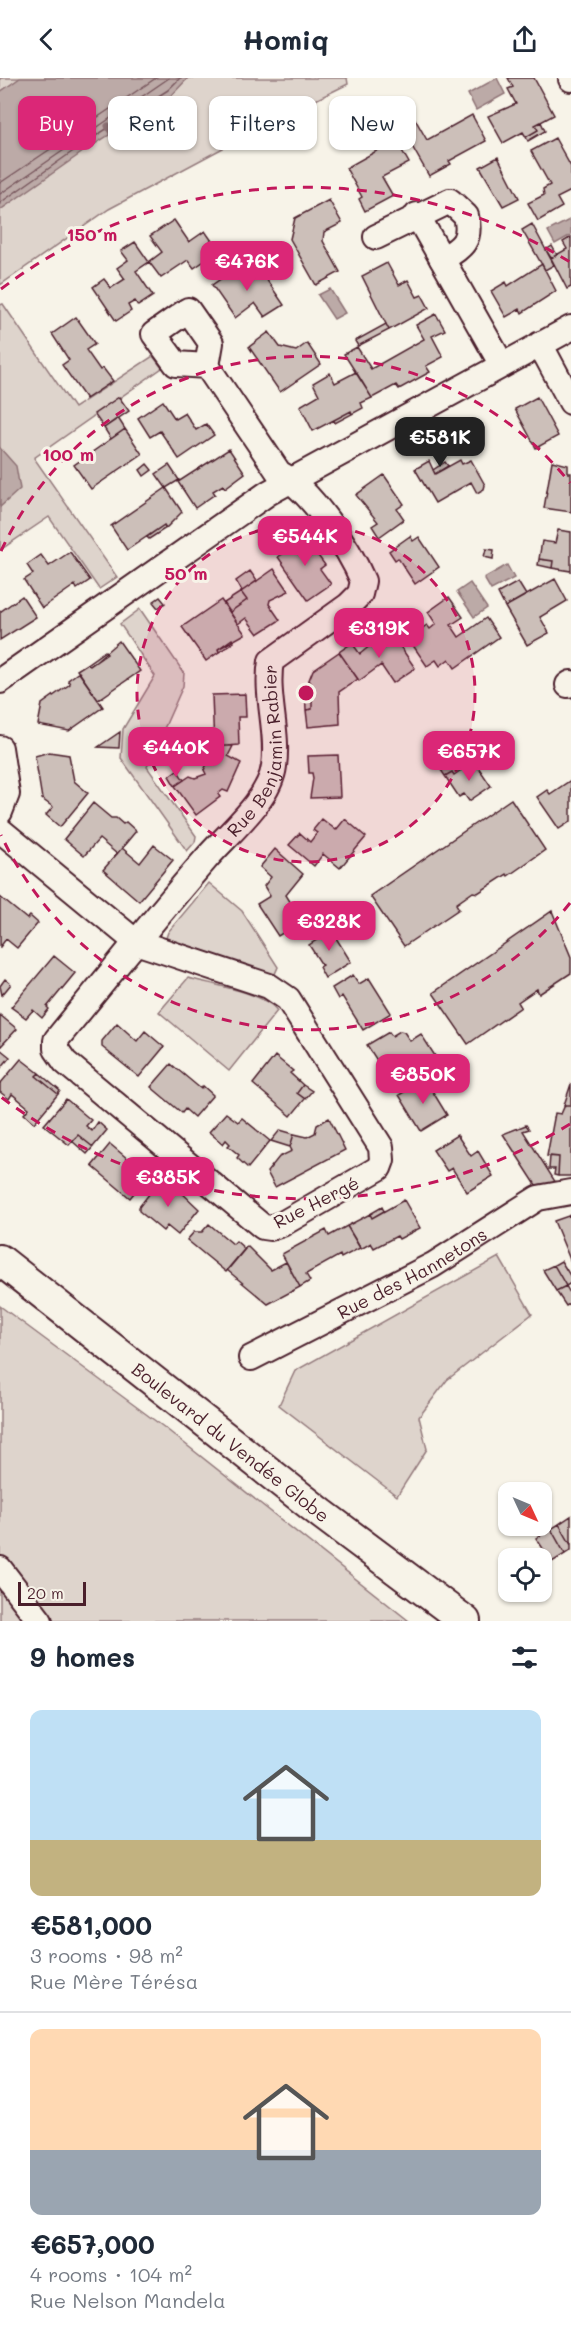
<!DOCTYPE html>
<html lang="en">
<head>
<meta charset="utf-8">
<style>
	:root { --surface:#fff; --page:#f2f2f3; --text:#1f2937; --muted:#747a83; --line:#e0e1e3; --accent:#db2777 }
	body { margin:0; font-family:Mali,sans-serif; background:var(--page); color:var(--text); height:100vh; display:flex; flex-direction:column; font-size:22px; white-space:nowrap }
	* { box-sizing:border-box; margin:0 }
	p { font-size:20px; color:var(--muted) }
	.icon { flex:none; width:33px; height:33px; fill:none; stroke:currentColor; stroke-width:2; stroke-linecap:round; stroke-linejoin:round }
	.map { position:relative; height:1543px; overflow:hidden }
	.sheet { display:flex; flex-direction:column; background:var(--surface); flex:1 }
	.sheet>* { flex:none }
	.hud { position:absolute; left:18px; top:18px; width:536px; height:54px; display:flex; gap:12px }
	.needle { width:39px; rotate:134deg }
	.buttons { position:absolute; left:498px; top:1404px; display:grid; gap:12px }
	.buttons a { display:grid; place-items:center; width:54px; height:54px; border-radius:12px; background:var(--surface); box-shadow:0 2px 4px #0004; font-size:30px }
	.scale { position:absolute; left:18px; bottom:15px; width:68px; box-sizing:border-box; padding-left:6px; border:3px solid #4a1f2b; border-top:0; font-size:16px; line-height:21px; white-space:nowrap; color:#4a1f2b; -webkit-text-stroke:4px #f7f3e8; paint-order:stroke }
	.price { position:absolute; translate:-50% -51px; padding:0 14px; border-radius:12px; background:var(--accent); color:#fff; font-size:20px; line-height:39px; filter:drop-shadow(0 2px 3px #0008) }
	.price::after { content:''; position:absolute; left:50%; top:36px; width:18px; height:14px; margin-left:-9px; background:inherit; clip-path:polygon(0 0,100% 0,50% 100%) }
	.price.active { background:#222; color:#fff }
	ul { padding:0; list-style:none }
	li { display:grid; align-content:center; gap:12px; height:318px; padding:0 30px }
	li+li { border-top:2px solid var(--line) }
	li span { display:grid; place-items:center; height:186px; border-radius:12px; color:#555 }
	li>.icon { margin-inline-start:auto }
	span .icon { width:108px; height:108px; fill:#fffc; stroke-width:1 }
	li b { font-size:26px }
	h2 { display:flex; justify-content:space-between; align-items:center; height:72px; padding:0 30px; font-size:26px }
	.tag { padding:0 21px; border-radius:12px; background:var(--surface); box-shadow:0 2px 4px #0004; font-size:21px; line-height:54px }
	.tag.active { background:var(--accent); color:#fff }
	header { display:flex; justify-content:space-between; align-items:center; height:78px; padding:0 30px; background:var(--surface); font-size:27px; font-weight:700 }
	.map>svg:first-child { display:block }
	.green { fill:#ded4cc; stroke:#947a7c; stroke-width:1.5 }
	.water { fill:#bcaaa7; stroke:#8e7275; stroke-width:1.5 }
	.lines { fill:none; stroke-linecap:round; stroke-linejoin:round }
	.shore { stroke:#78575d; stroke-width:1.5 }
	.stream { stroke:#8e7275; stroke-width:7 }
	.building { fill:#ccbfb9; stroke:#4a1f2b; stroke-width:1.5 }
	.minor-casing { stroke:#4a1f2b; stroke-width:28 }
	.major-casing { stroke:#4a1f2b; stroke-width:34 }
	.minor { stroke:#f7f3e8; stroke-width:24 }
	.major { stroke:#f7f3e8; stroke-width:30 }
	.ring { fill:none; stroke:#c2185b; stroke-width:3; stroke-dasharray:10 8 }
	.labels { text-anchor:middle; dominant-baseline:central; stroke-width:6; stroke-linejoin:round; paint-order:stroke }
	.street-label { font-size:18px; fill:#4a1f2b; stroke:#f7f3e8 }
	.centre { fill:#c2185b; stroke:#f7f3e8; stroke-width:3 }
	.ring-label { font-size:18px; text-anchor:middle; font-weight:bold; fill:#c2185b; stroke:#f7f3e8; stroke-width:6; stroke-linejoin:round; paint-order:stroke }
</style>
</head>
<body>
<header><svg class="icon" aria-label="back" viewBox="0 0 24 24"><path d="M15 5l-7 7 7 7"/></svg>Homiq<svg class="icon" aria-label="share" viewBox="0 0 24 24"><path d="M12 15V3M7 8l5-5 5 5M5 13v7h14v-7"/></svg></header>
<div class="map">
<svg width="571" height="1543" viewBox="0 0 571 1543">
	<rect width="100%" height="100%" fill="#f7f3e8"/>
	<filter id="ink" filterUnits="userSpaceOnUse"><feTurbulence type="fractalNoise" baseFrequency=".0167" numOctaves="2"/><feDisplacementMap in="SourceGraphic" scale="12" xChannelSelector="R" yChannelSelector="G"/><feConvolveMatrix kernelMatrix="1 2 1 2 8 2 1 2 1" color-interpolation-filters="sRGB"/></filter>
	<g filter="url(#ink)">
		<path class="green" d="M0,0H347L348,6L283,38L109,131L0,207Z
			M3,226L74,330L153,278L162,290L34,380L117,499L99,511L49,439L0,472V227Z
			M140,531L184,595L183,608L147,689L196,758L195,764L187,773L121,680L123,651L155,598L120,546Z
			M209,805L242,833L278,889L274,898L169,866L166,860L168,854Z
			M188,900C210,906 266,915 277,933L229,993L159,934Z
			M499,1179L532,1236L447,1302L419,1339L427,1371L397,1418L279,1327L295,1293Z
			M0,1228L165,1350L409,1543H0Z"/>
		<path class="water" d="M20,0H188L172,17L90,69L0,132V14Z
			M497,0L505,16L476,32L468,16Z
			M571,141V157L555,166L548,153Z
			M330,211L345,235L334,241L318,217Z
			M0,370L16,388L20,411L0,429Z
			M507,487L514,500L491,512L484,500Z
			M470,505L487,530L474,539L457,514Z"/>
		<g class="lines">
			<path class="shore" d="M0,105L156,0
				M0,116L169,0
				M0,125L86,64L168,12L180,0"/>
			<path class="stream" d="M108,48L116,62"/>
		</g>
		<path class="building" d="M508,0H534L554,37L535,47L538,52L526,59L523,54L503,65L488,38L516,26L508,11L513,9Z
			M472,37L486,63L449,83L451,86L429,98L401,49L415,41L427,62Z
			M541,44L545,53L528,63L526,59L538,52L535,47Z
			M555,60L571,89V113L557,120L562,129L538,143L528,125L544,117L543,111L550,107L531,73Z
			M396,62L409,85L382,99L393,118L365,133L359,121L362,119L346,90Z
			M498,79L519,120L503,128L480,89Z
			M329,122L342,145L324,154L323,163L340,194L316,207L290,161L295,140Z
			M174,142L189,164L205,153L219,173L194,190L188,182L161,200L149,184L162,174L150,158Z
			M532,146L554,187L545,192L522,152Z
			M571,159V209L567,211L551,180L567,171L563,164Z
			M135,164L149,184L136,193L153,218L138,228L135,223L128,227L131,233L116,243L93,209L104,201L111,210L125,201L117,190L128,182L121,173Z
			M552,168L557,177L551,180L546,172Z
			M245,184L253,196L260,192L284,227L265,239L255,225L235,240L212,207Z
			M387,185L399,207L408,202L417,219L422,217L429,230L389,252L362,198Z
			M542,186L556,213L522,235L520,231L506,239L491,213L506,204L508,208Z
			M436,236L445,252L432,258L443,279L426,288L430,294L399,311L396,307L372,320L344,276L357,269L371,291L424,261L416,247Z
			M76,239L95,266L86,272L100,292L103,290L113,303L86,321L62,287L69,282L52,256Z
			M386,246L389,252L358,268L355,263Z
			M269,254L280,269L296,273L307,265L321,286L280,314L249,269Z
			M356,294L372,320L361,325L363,330L352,336L351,333L313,353L300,328L319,317L313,305L330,295L335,305Z
			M119,319L129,333L104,350L94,336Z
			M537,319L558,358L536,370L515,331Z
			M163,323L175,341L185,335L196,352L206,346L214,357L179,381L160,353L150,359L138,340Z
			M351,333L352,336L335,345L334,342Z
			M118,340L125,351L111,361L104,350Z
			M125,351L142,376L91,411L74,387Z
			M229,371L245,395L225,410L223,407L213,413L215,416L195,430L178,404Z
			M460,382L462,386L471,382L485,407L484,411L477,415L471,404L435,425L415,391L429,383L435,396Z
			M552,383L568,387V395H571V434L544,430Z
			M445,384L448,388L435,396L433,392Z
			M147,386L152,392L144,398L140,392Z
			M169,387L179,402L166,410L156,396Z
			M384,397L404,426L397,431L404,441L379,459L372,448L378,444L356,417Z
			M166,410L182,434L166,450L164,447L127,472L111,448Z
			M164,447L166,450L149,461L147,459Z
			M558,452L571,454V493L552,490L553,483L539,481L542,463L555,465Z
			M301,453L314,476L316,475L325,487L320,491L331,506L308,522L278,479L296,467L291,460Z
			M410,458L413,463L419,459L439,489L415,506L398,480L395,482L389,473Z
			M486,471L494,472L493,481L484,479Z
			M70,474L90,502L77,511L75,507L42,530L24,502L33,496L27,487L41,477L49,488Z
			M539,481L553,483L552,490L538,487Z
			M274,491L289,513L270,522L269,526L280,542L258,556L246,540L238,546L230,534L247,522L241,514Z
			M250,493L257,503L242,513L236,503Z
			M555,501L567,523L540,539L549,555L527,567L505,529Z
			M518,504L526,517L505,529L498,515Z
			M241,514L247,522L230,534L224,525Z
			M22,518L36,539L0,562V534Z
			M160,519L165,525L158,530L153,524Z
			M449,519L463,539L451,547L459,559L486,540L499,559L455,590L449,581L440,588L436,582L427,588L408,560L427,547L430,551L436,546L428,534Z
			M221,522L245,556L218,571L219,574L206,583L182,549Z
			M389,552L415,590L393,605L381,587L359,603L339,574L352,565L360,576Z
			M232,561L234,564L219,574L218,571Z
			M119,563L140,593L98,622L77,592L88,585L90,588Z
			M105,573L107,576L90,588L88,585Z
			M339,574L358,601L339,614L340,646L308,649L306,632L312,631V607L309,602L313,592Z
			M79,594L103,629L69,653L38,647L42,626L70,606L68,602Z
			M309,602L312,607V631L306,632L305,611Z
			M245,616L246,639H238L239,667L214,669L212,617Z
			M120,654L119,670L98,669Z
			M216,668H233L228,678L241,685L228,714L223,712L218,716L220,719L196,737L175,708L190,698L195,700L206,696L204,692Z
			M466,671L474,683L454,697L452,694L445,698L439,689Z
			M49,674L69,677L74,703L88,715L60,749L46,737L53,729L42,721L35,678Z
			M338,677L340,719L310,720L313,700L312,695H309L308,678Z
			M474,683L491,708L469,723L464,716L459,719L445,698L452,694L454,697Z
			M177,692L184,702L175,708L169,698Z
			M571,702V743L559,751L537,719L547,712L550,716Z
			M511,721L545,772L508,798L507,796L478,815L473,814L456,826L459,831L404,868L370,818Z
			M93,725L111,740H116L123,746L126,744L136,753L117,776L99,761L84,778L64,761Z
			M322,741L336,752L345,741L366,759L340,790L323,776L314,788L289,767L300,755L310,764L317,755L313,752Z
			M154,767L173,782L139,823L103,792L122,770L140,785Z
			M275,771L303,796L286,817L302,843L278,858L257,826L270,818L264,808L271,799L260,789Z
			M0,819L27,841L30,838L38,845L17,870L6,861L0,869Z
			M552,833L571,879V895L539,916L537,911L518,924L521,929L468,966L433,915Z
			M328,847L351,884L325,900L319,889L322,887L309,867L318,861L319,852Z
			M54,878L75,895L47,929L49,931L42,940L33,932L26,940L11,929Z
			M353,897L359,906L369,900L391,935L363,952L342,918L338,921L332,910Z
			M5,901L11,906L2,917L0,908Z
			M0,937L17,951L0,969Z
			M117,945L137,963L145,953L164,969L139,999L102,969V963Z
			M400,953L404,954L410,963L421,956L437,981L394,1009L367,967L389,954L392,958Z
			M0,971L10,979L0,991Z
			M275,978L293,993L290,995L303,1007L297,1015L305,1021L291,1038L253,1006Z
			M21,981L39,995L36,998L58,1016L34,1045L24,1036L29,1030L12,1016L9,1021L0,1014V1006Z
			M171,986L201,1011L203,1008L213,1017L194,1039L185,1031L182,1035L151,1009Z
			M39,995L60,1013L58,1016L36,998Z
			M425,1001L447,1037L421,1053L399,1017Z
			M571,1006V1027H564Z
			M303,1007L312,1013L305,1021L297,1015Z
			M66,1021L91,1042L86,1048L92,1053L98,1044L107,1052L93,1069L78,1057L69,1067L44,1047Z
			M565,1027H571V1098H558L559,1079L547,1078L555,1035L561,1036Z
			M226,1035L238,1044L242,1040L270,1063L248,1090L237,1080L239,1077L228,1068L230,1066L226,1062L223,1066L209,1054Z
			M329,1040L345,1072L275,1109L267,1094L279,1079L292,1073L290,1069L294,1056L307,1059L315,1055L317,1047Z
			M526,1047L529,1051L523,1053L556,1105L536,1107L503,1056Z
			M280,1052L294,1056L290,1069L271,1063Z
			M78,1057L93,1069L87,1076L72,1063Z
			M457,1057L471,1078L478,1073L493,1098L467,1114L452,1090L447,1093L433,1072Z
			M110,1066L140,1091L143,1087L151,1094L130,1120L92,1088Z
			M550,1078L559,1079L558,1098L554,1097L555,1091H549Z
			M160,1102L167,1108L169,1106L177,1110L199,1131L178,1157L167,1148L163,1153L139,1133V1129Z
			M404,1122L420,1150L399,1161L397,1158L374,1170L371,1165L361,1171L347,1148L370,1136L372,1140Z
			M382,1129L384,1133L372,1140L370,1136Z
			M571,1137V1184L554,1143Z
			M209,1146L233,1166L236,1163L245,1171L226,1194L187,1162L194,1154H202Z
			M347,1148L360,1170L341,1180L340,1177L306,1196L310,1203L300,1209L282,1176L326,1152L329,1158Z
			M247,1168L271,1192L286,1184L300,1209L268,1226L227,1192Z
			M561,1183L571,1199V1205L566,1208L554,1187Z
			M554,1187L566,1208L556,1213L543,1192Z
			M566,1208L571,1217V1225L566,1228L556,1213Z
			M571,1438V1467L559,1446Z
			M559,1446L571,1467V1472L565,1476L551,1451Z
			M551,1451L565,1476L552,1484L536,1460Z"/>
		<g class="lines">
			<g class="minor-casing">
				<g id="minor">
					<path d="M571,0V1"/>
					<path d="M417,137L502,287"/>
					<path d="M376,159L450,123L466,138C472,162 462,170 442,181"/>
					<path d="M540,266L571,324"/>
					<path d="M0,603L268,415L571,250"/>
					<path d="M568,607L571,605"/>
					<path d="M0,670L7,716L0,734"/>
					<path id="s1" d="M0,752L136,864L269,908L288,921L381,1069L382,1082L379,1090L282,1146L270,1150L263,1149L65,984L56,971V962L123,880C150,847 177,814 205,782C227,756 270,722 274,688C279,653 265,618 271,583L349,527L360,516L363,503C349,470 310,411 279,395L207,288L211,265L188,232L154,256L176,286L207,288"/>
					<path id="s2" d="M251,1280L433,1187L538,1120L571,1114"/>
					<path d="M0,1491L40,1543"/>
				</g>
			</g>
			<g class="major-casing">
				<g id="major">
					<path id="s3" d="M0,1182L322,1436L465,1543"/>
				</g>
			</g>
			<use href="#minor" class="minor"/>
			<use href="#major" class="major"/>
		</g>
	</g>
	<circle cx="306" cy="615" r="169" fill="#c2185b" fill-opacity=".12"/>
	<g class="ring">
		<circle cx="306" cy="615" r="169"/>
		<path d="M570 825A337 337 0 0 1 1 757M1 473A337 337 0 0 1 570 405"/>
		<path d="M570 1046A506 506 0 0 1 1 1019M1 211A506 506 0 0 1 570 184"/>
	</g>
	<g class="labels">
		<g class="street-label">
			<text stroke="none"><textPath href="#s1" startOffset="1312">Rue Benjamin Rabier</textPath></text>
			<text transform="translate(316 1124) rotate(-27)">Rue Hergé</text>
			<text stroke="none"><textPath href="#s2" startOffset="182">Rue des Hannetons</textPath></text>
			<text stroke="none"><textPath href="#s3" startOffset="294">Boulevard du Vendée Globe</textPath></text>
		</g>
	</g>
	<circle cx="306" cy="615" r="9" class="centre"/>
	<g class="ring-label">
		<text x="92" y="163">150 m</text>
		<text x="68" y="383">100 m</text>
		<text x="186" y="502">50 m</text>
	</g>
</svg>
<div class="buttons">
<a><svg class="needle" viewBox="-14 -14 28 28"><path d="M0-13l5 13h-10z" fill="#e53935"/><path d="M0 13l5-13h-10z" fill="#747a83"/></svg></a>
<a><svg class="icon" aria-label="locate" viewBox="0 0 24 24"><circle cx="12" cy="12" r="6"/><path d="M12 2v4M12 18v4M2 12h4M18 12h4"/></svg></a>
</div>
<div class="scale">20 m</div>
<b class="price" style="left:247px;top:214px">€476K</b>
<b class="price active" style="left:440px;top:390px">€581K</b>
<b class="price" style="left:305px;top:489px">€544K</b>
<b class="price" style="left:379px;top:581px">€319K</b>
<b class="price" style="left:176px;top:700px">€440K</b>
<b class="price" style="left:469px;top:704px">€657K</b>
<b class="price" style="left:329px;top:874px">€328K</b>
<b class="price" style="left:423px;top:1027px">€850K</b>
<b class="price" style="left:168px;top:1130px">€385K</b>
<div class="hud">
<a class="tag active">Buy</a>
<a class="tag">Rent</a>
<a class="tag">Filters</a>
<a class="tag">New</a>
</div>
</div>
<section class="sheet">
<h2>9 homes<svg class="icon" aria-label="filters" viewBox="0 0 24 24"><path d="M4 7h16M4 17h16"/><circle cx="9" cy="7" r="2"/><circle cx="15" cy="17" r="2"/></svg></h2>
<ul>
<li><span style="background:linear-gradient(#bfe0f5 70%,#c2b280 0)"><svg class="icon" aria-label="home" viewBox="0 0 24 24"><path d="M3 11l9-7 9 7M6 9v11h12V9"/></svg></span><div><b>€581,000</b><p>3 rooms · 98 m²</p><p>Rue Mère Térésa</p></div></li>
<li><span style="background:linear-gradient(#ffd9b3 65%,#9aa5b1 0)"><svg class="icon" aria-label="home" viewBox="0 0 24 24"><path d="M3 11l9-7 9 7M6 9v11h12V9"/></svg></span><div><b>€657,000</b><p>4 rooms · 104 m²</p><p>Rue Nelson Mandela</p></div></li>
</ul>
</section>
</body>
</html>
